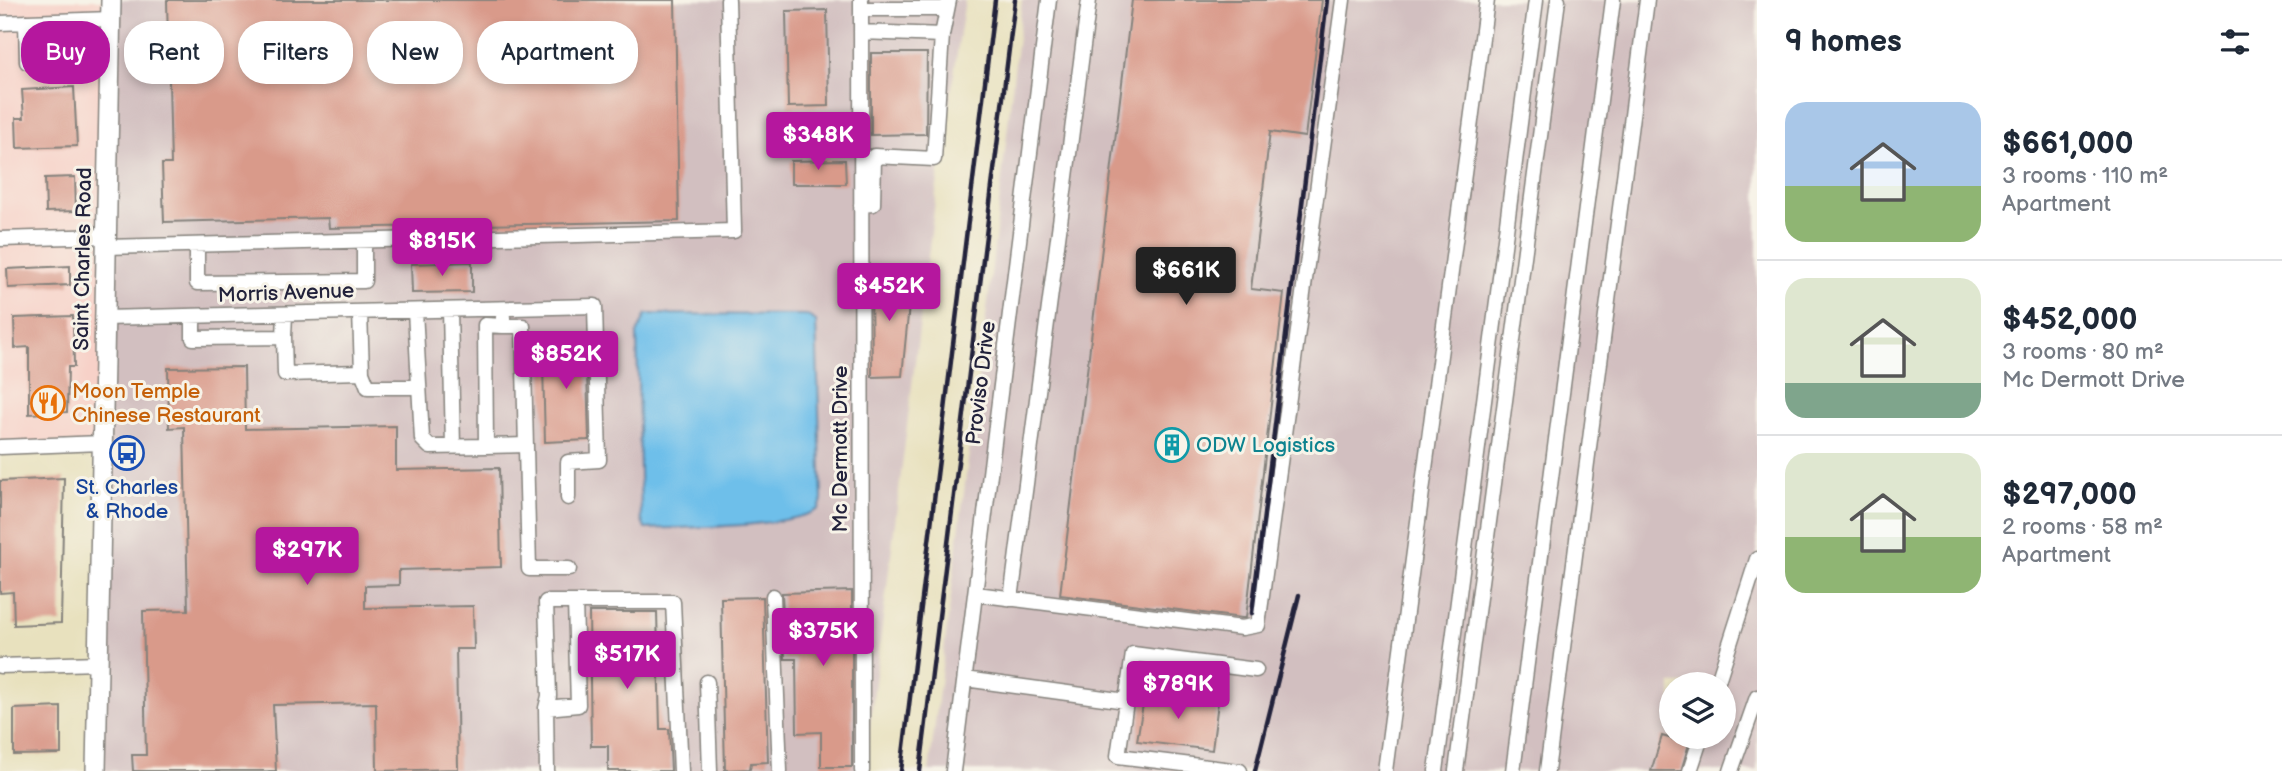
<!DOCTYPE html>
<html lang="en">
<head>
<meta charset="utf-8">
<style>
	:root { --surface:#fff; --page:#f2f2f3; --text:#1f2937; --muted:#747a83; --line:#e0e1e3; --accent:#b5179e }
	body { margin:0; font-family:"Balsamiq Sans",sans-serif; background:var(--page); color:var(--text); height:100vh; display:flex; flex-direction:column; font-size:26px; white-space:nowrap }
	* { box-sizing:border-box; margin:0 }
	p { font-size:23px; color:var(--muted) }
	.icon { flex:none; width:38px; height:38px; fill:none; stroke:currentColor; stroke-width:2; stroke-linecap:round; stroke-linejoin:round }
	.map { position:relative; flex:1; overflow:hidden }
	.panel { display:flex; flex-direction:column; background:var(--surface); width:525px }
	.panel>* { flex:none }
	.hud { position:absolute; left:21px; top:21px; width:665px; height:63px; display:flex; gap:14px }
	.fabs { position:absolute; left:1659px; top:672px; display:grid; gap:14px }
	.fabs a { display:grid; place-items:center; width:77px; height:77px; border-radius:50%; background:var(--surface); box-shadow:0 4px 10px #0003; font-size:35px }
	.price { position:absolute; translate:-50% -60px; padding:0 16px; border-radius:7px; background:var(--accent); color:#fff; font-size:23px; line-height:46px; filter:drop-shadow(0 2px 4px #0008) }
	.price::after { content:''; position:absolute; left:50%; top:42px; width:21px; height:16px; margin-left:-10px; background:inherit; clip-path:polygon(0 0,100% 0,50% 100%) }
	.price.active { background:#222; color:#fff }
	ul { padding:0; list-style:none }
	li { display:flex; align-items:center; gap:21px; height:175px; padding:0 28px }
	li+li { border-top:2px solid var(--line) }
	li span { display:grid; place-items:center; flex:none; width:196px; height:140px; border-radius:21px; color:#555 }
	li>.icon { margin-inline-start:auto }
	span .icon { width:84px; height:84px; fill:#fffc; stroke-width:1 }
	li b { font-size:30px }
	h2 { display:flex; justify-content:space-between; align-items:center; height:84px; padding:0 28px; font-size:30px }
	.tag { padding:0 24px; border-radius:28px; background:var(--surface); box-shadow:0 4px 10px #0003; font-size:24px; line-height:63px }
	.tag.active { background:var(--accent); color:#fff }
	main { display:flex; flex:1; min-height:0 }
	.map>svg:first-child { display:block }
	.built { fill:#f7d1c8 }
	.industrial { fill:#d2bfc0; fill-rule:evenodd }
	.water { fill:#6ebfea; stroke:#487092; stroke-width:2 }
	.building { fill:#d99a8a }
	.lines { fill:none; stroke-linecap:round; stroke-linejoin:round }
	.minor-casing { stroke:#85827c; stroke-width:17 }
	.major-casing { stroke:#85827c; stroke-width:22 }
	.minor { stroke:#fff; stroke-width:14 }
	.major { stroke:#fff; stroke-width:19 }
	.rail { stroke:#22223b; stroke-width:4.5 }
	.labels { text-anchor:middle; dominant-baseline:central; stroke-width:6; stroke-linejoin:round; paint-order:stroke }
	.street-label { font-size:21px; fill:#22223b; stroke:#f7f3e8 }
	.food-label { font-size:21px; fill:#c56008; stroke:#f7f3e8; text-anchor:start }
	.culture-label { font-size:21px; fill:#0d838f; stroke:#f7f3e8; text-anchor:start }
	.transit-label { font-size:21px; fill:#164399; stroke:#f7f3e8 }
</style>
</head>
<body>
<main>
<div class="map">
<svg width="1757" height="771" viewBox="0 0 1757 771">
	<rect width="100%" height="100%" fill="#f7f3e8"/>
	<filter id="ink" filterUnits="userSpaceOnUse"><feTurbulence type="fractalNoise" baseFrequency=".0143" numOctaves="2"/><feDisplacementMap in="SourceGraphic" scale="14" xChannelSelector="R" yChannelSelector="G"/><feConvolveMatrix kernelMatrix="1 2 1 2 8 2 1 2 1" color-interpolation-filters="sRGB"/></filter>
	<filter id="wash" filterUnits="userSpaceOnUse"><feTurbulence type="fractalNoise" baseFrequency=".00686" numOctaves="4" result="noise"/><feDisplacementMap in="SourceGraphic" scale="28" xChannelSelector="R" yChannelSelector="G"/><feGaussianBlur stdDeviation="1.57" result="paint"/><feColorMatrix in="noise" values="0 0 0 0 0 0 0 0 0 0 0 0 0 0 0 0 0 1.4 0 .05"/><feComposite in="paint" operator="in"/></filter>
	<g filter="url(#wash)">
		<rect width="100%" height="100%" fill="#e8e1be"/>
		<path class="built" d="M0,0H107L99,446L0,449Z"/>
		<path class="industrial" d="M115,0H965L936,193L864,771H96Z
			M1022,0H1757V771H929L989,293ZM1671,684H1724V737H1671Z"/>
		<path class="water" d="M646,314L806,315L816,321L822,500L819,509C788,528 685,527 645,529L641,518L637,334Z"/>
		<g id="blocks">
			<path class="building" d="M167,0H675L679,221L329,228L328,218L164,222L162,164H171Z
				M1132,0H1322L1305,137L1270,132L1251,289L1284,293L1246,618H1242L1060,595Z
				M827,10L829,106L788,107L786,11Z
				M78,36V52H42V38Z
				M871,53H927L926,134L871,135Z
				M74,87L77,146L17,148L16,118H24L22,90Z
				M845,160L846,184H791V161Z
				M75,177L76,211L46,212L45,178Z
				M472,262V292L412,293L411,264Z
				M70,266V285L8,288L7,269Z
				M912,275L902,376L872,377L871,276Z
				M73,316L74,367H68L67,412L29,414V347L15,348L14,318Z
				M549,338H586L589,440L545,442L543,365H549Z
				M244,367L245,429L396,426V470L499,468L501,567L399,570V585L365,586V608L473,606L474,649H456L458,769L377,771L376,703L273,705L276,771H133L132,755H146L143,611L188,610L184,427L169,428L168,368Z
				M64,478L61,623L14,625L13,592L0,593V481Z
				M852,591V767H821V732L797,733L796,659H785L782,593Z
				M763,597L768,762L751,763L750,769L725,770L721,598Z
				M589,612H657L660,729H669L671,771H608V746H591Z
				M1145,692L1218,702L1212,750L1137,741Z
				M61,707V754L14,755V709Z
				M1662,736L1689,744L1681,771H1651Z"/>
		</g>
	</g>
	<g filter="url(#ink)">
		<use href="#blocks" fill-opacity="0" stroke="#85827c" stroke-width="2"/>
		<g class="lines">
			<g class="minor-casing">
				<path id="minor" d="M861,0L862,771
					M862,9H946
					M26,22L27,62L110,61
					M0,23L111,19
					M861,32L942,35
					M861,205L873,204L874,156L934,159L942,35L949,0
					M0,239L106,236
					M197,246V283L364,281V242
					M106,247L734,231L728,0
					M450,310L453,447
					M415,311L422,439L430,447L486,446L485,325L503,326
					M193,317V338L284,337L285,314
					M503,317V326H523L529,569H569
					M105,318L595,306L599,460L568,462V498
					M284,337L285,374L362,372L360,312
					M362,372L368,387H419
					M486,446L526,445
					M0,447L102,443
					M976,594L1242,628L1258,625L1343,0
					M773,596L780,771
					M1011,599L1089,0
					M575,602H673L681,771
					M0,666L98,663
					M965,679L1126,701
					M707,682L710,771
					M1717,684L1757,559
					M546,708L578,705L575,602H546L549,696L546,708L547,771
					M953,771L1049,0
					M1240,771L1118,756L1133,654L1256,670
					M1385,771L1487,0
					M1436,771L1536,0
					M1456,771L1558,0
					M1513,771L1613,0
					M1547,771L1647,0
					M1690,771L1701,737
					M1731,771L1757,697"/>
			</g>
			<g class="major-casing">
				<path id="major" d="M96,771L111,0"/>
			</g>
			<use href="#minor" class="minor"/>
			<use href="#major" class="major"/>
			<path class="rail" d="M1252,613L1327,0
				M901,771L995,0
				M920,771L1015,0
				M1255,771L1299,595"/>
		</g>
	</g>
	<defs>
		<g id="restaurant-ring" transform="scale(1.75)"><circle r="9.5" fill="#f7f3e8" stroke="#e8710a" stroke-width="1.5"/><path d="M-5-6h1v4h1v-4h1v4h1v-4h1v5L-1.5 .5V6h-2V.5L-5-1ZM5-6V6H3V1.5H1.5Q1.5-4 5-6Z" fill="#e8710a"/></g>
		<g id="building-ring" transform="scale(1.75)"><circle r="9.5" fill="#f7f3e8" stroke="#0f9aa8" stroke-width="1.5"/><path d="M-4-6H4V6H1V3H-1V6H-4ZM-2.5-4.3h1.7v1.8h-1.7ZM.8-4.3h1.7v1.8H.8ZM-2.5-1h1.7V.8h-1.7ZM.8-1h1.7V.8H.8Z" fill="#0f9aa8"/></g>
		<g id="bus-ring" transform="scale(1.75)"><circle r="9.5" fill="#f7f3e8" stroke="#1a4fb4" stroke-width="1.5"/><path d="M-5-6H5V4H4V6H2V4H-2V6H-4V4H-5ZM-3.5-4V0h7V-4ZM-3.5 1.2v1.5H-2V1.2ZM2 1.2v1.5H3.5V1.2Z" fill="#1a4fb4"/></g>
	</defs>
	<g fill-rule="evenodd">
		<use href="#restaurant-ring" x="48" y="403"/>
		<use href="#building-ring" x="1172" y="445"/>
		<use href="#bus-ring" x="127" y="453"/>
	</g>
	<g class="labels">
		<g class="street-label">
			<text transform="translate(83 259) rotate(-89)">Saint Charles Road</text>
			<text transform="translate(286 293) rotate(-2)">Morris Avenue</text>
			<text transform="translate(981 383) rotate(-83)">Proviso Drive</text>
			<text transform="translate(840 449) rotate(-90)">Mc Dermott Drive</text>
		</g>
		<g class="food-label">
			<text x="72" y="391">Moon Temple<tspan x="72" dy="24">Chinese Restaurant</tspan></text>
		</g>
		<g class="culture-label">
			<text x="1196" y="445">ODW Logistics</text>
		</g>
		<g class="transit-label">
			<text x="127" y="487">St. Charles<tspan x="127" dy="24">&amp; Rhode</tspan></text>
		</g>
	</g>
</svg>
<div class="fabs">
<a><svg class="icon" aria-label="layers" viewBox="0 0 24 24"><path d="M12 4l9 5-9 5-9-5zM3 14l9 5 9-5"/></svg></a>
</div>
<b class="price" style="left:818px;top:172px">$348K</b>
<b class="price" style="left:442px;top:278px">$815K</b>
<b class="price active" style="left:1186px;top:307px">$661K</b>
<b class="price" style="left:889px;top:323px">$452K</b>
<b class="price" style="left:566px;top:391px">$852K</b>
<b class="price" style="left:307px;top:587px">$297K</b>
<b class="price" style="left:823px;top:668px">$375K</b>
<b class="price" style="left:627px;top:691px">$517K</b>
<b class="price" style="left:1178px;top:721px">$789K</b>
<div class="hud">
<a class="tag active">Buy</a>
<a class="tag">Rent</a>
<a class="tag">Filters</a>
<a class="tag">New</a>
<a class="tag">Apartment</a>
</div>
</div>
<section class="panel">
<h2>9 homes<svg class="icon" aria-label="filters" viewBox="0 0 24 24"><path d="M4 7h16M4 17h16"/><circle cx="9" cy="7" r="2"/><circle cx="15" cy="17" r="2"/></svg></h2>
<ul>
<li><span style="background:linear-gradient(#a9c7e8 60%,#8fb573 0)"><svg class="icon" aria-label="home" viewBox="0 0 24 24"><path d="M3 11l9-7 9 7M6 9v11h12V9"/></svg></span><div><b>$661,000</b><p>3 rooms · 110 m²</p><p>Apartment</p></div></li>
<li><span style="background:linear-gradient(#dfe7d0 75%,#7fa58c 0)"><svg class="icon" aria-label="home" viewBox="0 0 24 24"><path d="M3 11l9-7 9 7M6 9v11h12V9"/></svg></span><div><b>$452,000</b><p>3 rooms · 80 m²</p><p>Mc Dermott Drive</p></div></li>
<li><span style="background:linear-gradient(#dfe7d0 60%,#8fb573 0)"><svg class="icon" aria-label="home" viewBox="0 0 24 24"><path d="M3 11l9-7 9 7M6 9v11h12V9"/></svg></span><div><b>$297,000</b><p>2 rooms · 58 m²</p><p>Apartment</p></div></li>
</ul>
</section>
</main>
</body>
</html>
